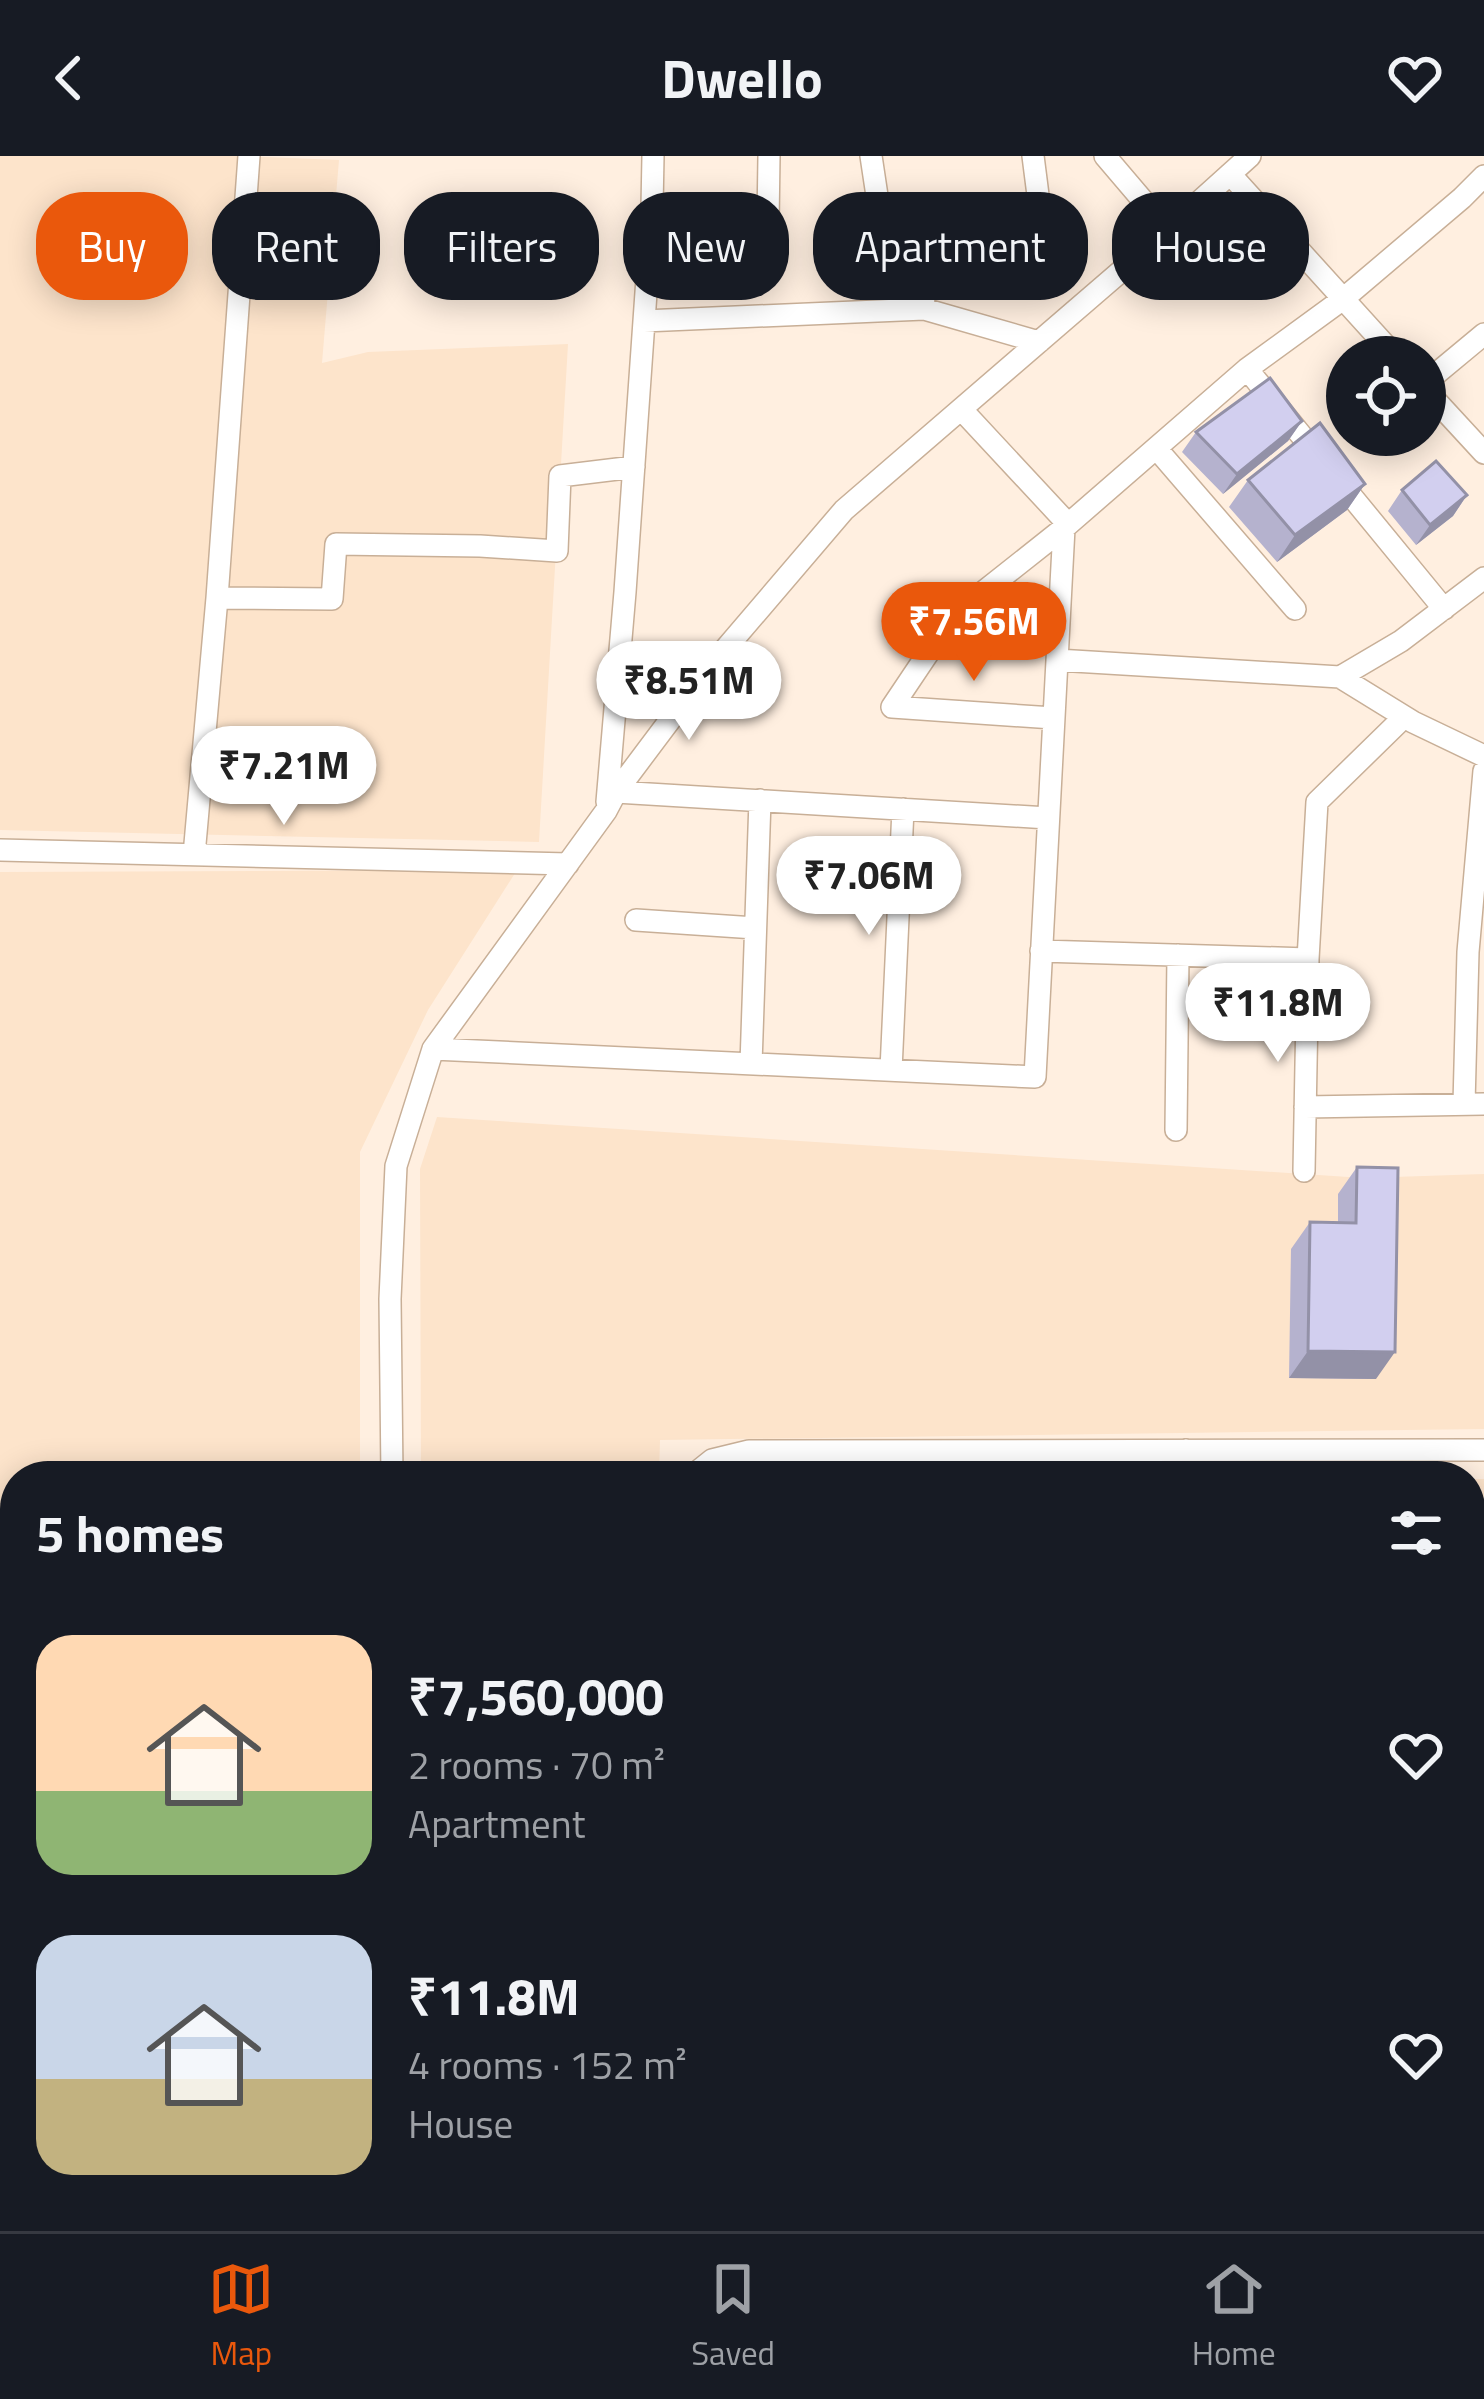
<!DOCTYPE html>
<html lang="en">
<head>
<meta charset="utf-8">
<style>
	:root { --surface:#171b24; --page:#242831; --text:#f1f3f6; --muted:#9ea1a6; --line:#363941; --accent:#ea580c }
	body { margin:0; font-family:"Titillium Web",sans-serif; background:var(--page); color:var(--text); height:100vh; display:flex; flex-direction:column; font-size:45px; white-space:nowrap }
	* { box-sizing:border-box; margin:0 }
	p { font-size:39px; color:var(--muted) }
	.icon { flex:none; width:66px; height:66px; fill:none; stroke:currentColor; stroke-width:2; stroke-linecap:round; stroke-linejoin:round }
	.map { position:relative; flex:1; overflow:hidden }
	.drawer { position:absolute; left:0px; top:1305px; width:1485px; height:771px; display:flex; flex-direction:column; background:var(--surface); border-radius:48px 48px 0 0; box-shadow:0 6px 30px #0003 }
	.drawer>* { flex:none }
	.guide { position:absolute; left:36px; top:36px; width:1413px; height:108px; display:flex; gap:24px }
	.tools { position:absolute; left:1326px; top:180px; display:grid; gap:24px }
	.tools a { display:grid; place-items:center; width:120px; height:120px; border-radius:50%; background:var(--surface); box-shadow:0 6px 30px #0003; font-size:60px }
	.price { position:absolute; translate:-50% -102px; padding:0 27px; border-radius:42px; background:#fff; color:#222; font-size:39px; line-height:78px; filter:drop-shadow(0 3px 6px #0008) }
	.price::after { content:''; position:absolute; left:50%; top:72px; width:36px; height:27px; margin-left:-18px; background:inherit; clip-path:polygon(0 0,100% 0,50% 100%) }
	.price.selected { background:var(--accent); color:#fff }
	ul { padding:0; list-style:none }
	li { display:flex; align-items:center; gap:36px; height:300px; padding:0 36px }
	li span { display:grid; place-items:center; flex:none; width:336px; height:240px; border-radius:36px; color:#555 }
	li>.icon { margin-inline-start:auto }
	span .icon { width:144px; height:144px; fill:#fffc; stroke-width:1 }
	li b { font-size:51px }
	h2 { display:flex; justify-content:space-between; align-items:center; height:144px; padding:0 36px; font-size:51px }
	.chip { padding:0 42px; border-radius:48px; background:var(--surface); box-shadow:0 6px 30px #0003; font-size:42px; line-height:108px }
	.chip.selected { background:var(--accent); color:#fff }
	header { display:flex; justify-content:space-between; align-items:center; height:156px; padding:0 36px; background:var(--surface); font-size:54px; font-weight:700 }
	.menu { display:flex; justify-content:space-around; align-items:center; height:168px; border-top:3px solid var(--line); background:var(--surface); font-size:33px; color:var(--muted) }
	.menu a { display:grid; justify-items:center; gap:6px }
	.menu .selected { color:var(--accent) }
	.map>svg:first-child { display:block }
	.built { fill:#fde4cb }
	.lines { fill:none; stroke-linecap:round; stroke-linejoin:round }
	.minor-casing { stroke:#c8af97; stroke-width:24 }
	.major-casing { stroke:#c8af97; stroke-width:30 }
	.minor { stroke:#fff; stroke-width:21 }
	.major { stroke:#fff; stroke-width:27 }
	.wall { fill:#b5b2ce }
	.shaded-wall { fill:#9391a7 }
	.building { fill:#d2cfef; stroke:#9391a7; stroke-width:3 }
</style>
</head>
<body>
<header><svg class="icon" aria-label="back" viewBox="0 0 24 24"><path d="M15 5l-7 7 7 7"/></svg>Dwello<svg class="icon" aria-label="heart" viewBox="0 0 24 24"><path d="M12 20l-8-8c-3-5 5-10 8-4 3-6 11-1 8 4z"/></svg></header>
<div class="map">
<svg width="1484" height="2075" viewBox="0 0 1484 2075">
	<rect width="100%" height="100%" fill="#ffefe0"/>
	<path class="built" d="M0,0H244L339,4L322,207L368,196L568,188L539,686L0,674Z
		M517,714L428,854L360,996V1320H15V1582L0,1583V716Z
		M437,961L1363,1022L1484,1018V1273L660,1284L659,1320H421L420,1013Z
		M1470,1323H1484V2075H1217V2061H1470Z
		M84,2061H320V2075H85Z
		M382,2061H650L651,2075H382Z
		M737,2061H1151V2075H738Z"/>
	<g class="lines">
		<g class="minor-casing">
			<path id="minor" d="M871,0L882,73L922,101L924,153
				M1033,0L1044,86
				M1105,0L1168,74
				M1230,18L1396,201
				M768,67L769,0
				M644,165L924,153L1039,186
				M1247,213L1319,301
				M1425,227L1484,178
				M1425,233L1484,297
				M961,253L1068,368
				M1156,292L1295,453
				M1339,325L1444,453
				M217,442L249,0
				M1057,504L1340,521L1401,485L1484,422
				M1340,521L1413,566L1484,600
				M892,551L953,460L1064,372L1247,213L1343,143L1462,42L1484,20
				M892,551L1053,562
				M616,636L1048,662
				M607,646L625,436L652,51L653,0
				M0,694L568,708
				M194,699L217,442L332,443L336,388L480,390L557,395L560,320L634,311
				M636,764L755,772
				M1041,795L1308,803L1317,646L1404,561
				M433,893L1035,921L1064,372
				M751,908L760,644
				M891,914L903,653
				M1464,948L1468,796L1484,615
				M1305,951L1484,948
				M1176,974L1178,799
				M1304,1015L1308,803
				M1186,1294L1187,1320
				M392,1320L390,1143L396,1010L433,893L606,655L616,636L709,512L844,354L1149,91L1250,0
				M692,1320L712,1304L749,1295L1484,1294
				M43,2061V2075
				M347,2061V2075
				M1192,2061V2075"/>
		</g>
		<g class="major-casing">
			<path id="major" d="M0,1618L15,1617
				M692,2075V2061"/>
		</g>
		<use href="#minor" class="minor"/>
		<use href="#major" class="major"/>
	</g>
	<path class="wall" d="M1302,265L1288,285L1223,338L1182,296L1196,276Z
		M1248,324L1365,328L1347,354L1277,406L1229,351Z
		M1402,334L1467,339L1453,360L1416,389L1388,355Z
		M1357,1011L1376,1223L1289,1222L1291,1093L1310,1066H1338V1038Z
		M1484,1359V1524H1474L1473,1375Z"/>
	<path class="shaded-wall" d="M1302,265L1288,285L1223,338L1237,318Z
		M1365,328L1347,354L1277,406L1295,379Z
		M1467,339L1453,360L1416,389L1430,369Z
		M1308,1195L1395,1196L1376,1223L1289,1222Z
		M1484,1510V1524H1474Z
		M0,1775H12L0,1792Z
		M0,1826H14L0,1846Z"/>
	<path class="building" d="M1270,222L1302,265L1237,318L1196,276Z
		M1320,267L1365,328L1295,379L1248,324Z
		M1436,305L1467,339L1430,369L1402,334Z
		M1357,1011L1398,1012L1395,1196L1308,1195L1310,1066L1356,1067Z
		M0,1737H12V1775H0Z
		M13,1790L14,1826H0V1791Z"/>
</svg>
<div class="tools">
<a><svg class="icon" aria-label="locate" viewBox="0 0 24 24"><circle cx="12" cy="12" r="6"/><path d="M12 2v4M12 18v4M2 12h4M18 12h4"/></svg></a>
</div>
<b class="price selected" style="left:974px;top:528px">₹7.56M</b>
<b class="price" style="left:689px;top:587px">₹8.51M</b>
<b class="price" style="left:284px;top:672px">₹7.21M</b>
<b class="price" style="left:869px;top:782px">₹7.06M</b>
<b class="price" style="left:1278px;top:909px">₹11.8M</b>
<div class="guide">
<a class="chip selected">Buy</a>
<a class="chip">Rent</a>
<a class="chip">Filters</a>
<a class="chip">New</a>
<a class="chip">Apartment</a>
<a class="chip">House</a>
</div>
<section class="drawer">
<h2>5 homes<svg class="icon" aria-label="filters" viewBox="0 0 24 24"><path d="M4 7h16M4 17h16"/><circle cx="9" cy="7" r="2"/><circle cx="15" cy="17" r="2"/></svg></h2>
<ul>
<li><span style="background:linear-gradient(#ffd9b3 65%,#8fb573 0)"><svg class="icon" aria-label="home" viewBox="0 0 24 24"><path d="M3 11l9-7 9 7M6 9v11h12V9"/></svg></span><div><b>₹7,560,000</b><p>2 rooms · 70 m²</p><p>Apartment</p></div><svg class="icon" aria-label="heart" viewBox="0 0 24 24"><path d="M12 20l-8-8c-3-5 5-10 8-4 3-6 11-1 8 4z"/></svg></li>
<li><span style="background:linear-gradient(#c9d6e8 60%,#c2b280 0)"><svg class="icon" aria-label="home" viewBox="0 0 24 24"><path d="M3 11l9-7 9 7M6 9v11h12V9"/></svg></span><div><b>₹11.8M</b><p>4 rooms · 152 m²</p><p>House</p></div><svg class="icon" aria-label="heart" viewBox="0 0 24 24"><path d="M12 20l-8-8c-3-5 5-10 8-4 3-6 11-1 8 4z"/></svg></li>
</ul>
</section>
</div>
<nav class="menu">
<a class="selected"><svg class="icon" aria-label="map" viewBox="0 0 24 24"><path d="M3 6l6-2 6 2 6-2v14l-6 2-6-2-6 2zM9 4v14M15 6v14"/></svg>Map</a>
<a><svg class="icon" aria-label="saved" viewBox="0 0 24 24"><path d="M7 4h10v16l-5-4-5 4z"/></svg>Saved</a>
<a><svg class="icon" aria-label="home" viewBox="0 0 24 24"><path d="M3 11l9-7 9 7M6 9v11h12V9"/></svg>Home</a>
</nav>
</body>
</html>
